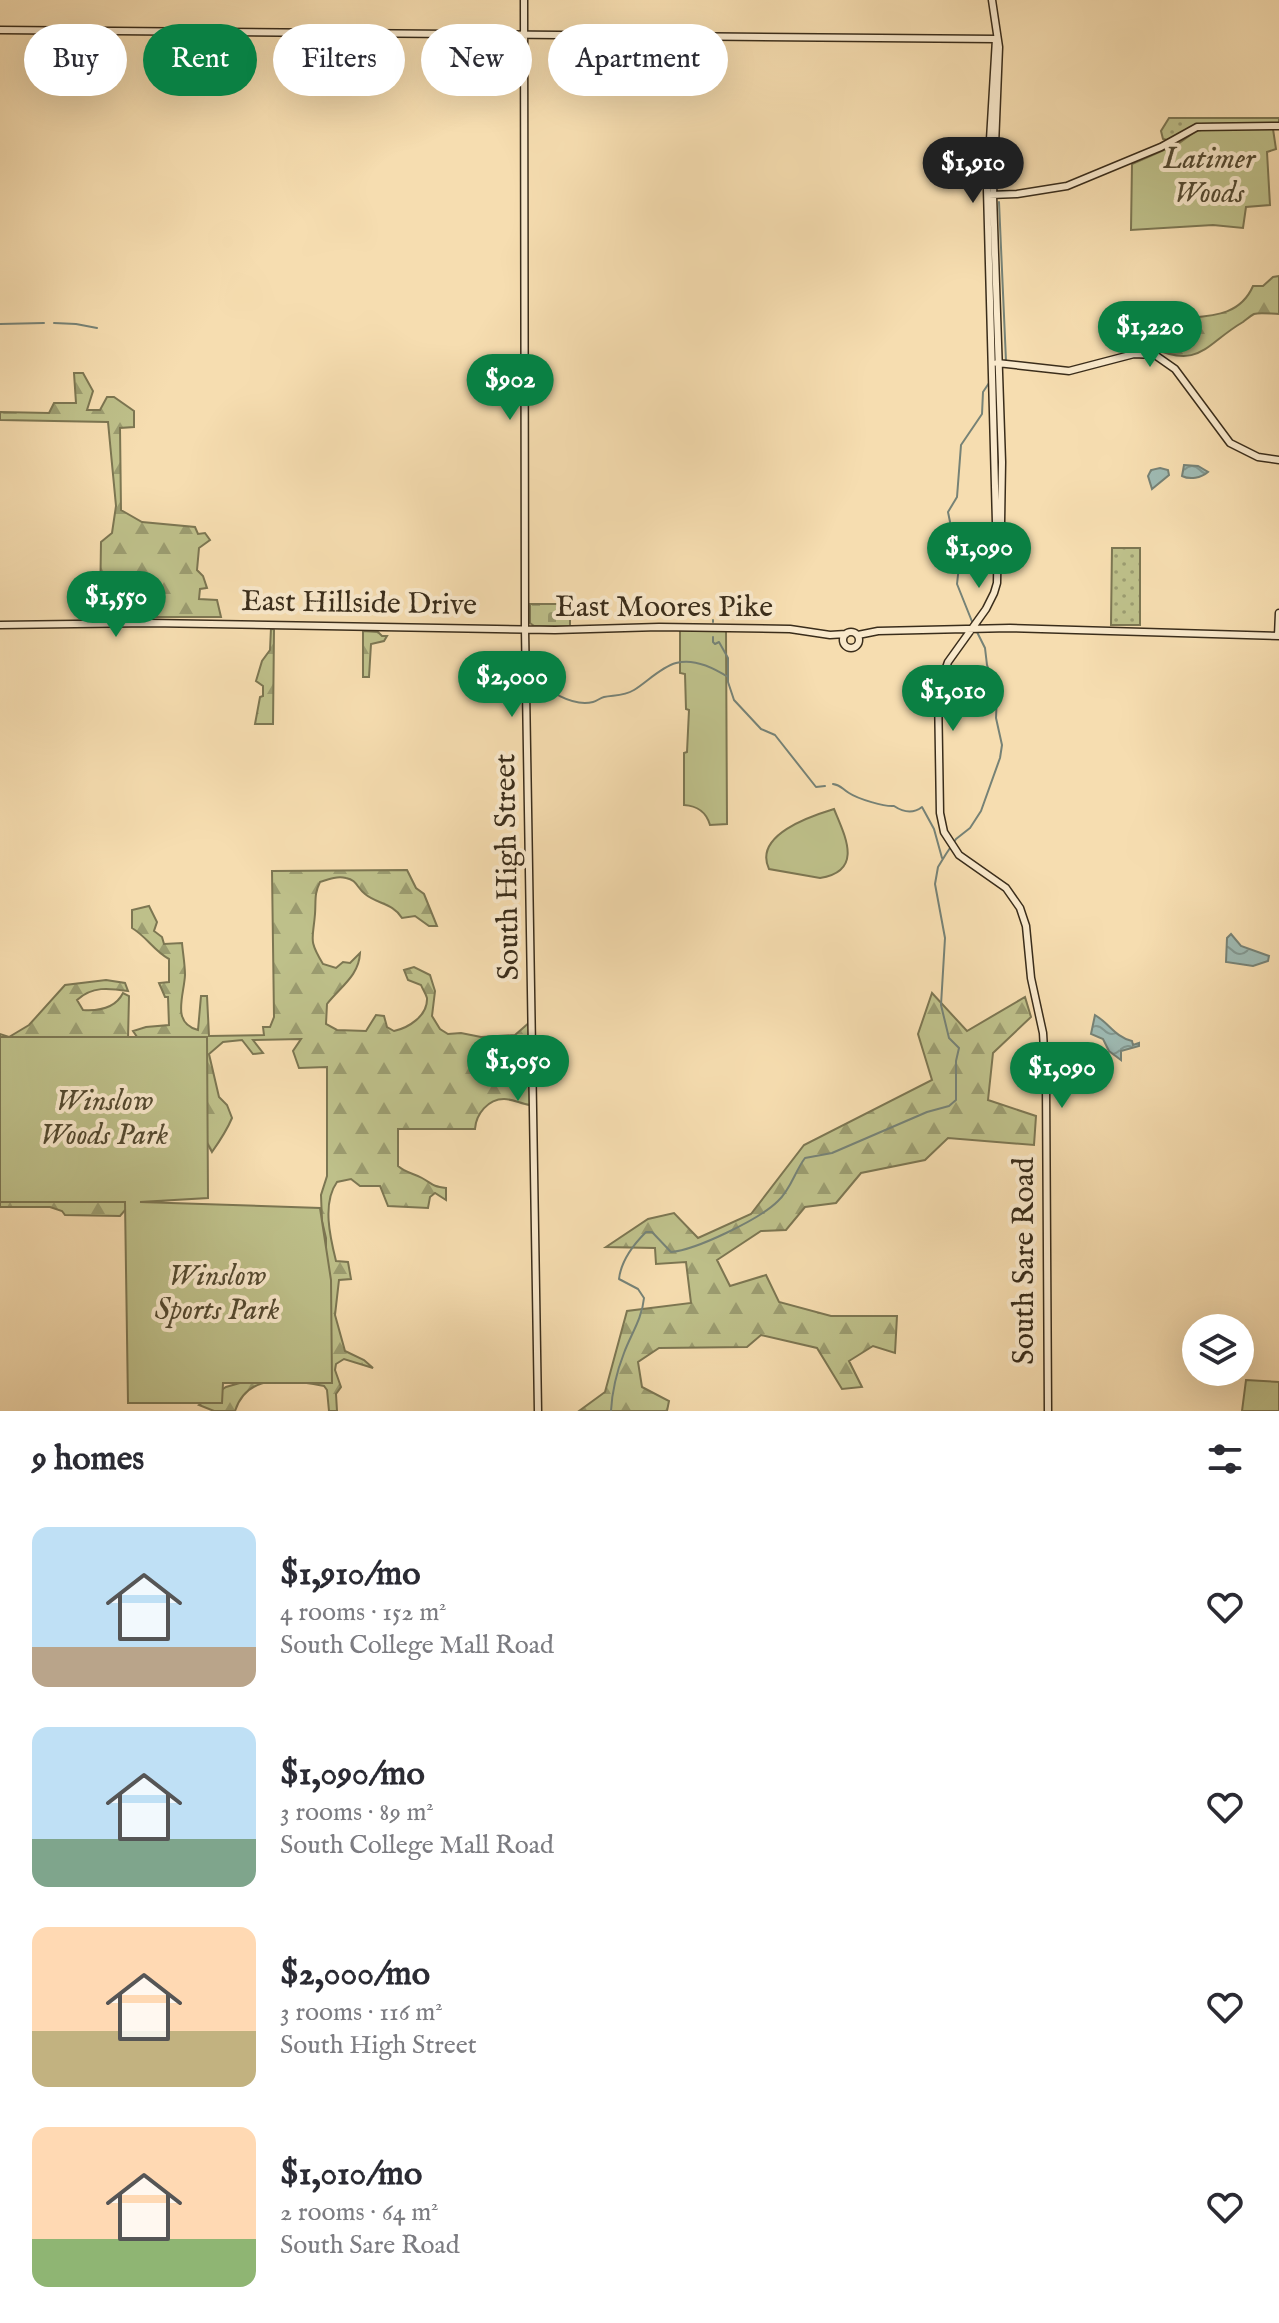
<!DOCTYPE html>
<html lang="en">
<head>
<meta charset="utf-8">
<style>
	:root { --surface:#fff; --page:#f7f7f7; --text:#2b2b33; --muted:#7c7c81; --accent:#0b8043 }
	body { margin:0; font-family:"IM FELL English",serif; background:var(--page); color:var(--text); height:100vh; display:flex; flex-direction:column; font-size:30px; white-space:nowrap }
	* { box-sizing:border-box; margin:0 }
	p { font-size:26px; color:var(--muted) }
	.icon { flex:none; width:44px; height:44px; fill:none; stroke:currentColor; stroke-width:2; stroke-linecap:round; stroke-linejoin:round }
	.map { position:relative; height:1411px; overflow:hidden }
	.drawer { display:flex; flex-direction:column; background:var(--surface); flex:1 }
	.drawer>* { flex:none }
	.guide { position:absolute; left:24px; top:24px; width:800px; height:72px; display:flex; gap:16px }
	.tools { position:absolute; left:1182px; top:1314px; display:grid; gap:16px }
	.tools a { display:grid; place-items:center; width:72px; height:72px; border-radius:50%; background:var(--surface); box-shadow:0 8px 32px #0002; font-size:40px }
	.price { position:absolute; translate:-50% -68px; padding:0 18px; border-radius:28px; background:var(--accent); color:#fff; font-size:26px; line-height:52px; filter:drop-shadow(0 2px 4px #0008) }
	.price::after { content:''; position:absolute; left:50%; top:48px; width:24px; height:18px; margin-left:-12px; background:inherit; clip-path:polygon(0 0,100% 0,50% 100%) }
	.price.on { background:#222; color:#fff }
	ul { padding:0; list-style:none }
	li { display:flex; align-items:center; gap:24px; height:200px; padding:0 32px }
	li span { display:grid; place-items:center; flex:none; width:224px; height:160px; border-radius:16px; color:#555 }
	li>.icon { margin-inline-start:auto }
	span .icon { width:96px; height:96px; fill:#fffc; stroke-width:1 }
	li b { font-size:34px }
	h2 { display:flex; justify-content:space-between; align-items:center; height:96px; padding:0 32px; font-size:34px }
	.tag { padding:0 28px; border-radius:36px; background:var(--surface); box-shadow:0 8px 32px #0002; font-size:28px; line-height:72px }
	.tag.on { background:var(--accent); color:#fff }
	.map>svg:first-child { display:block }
	.grass { fill:url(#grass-dots); stroke:#7c7652; stroke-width:2 }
	.forest { fill:url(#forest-firs); stroke:#7c7652; stroke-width:2 }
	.cemetery { fill:url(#cemetery-stones); stroke:#7c7652; stroke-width:2 }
	.park { fill:#bec08a; stroke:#7c7652; stroke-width:2 }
	.water { fill:url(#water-waves); stroke:#768276; stroke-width:2 }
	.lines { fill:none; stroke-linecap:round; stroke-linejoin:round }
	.stream { stroke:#768276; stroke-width:2 }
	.secondary-casing { stroke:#3a2d1b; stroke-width:9 }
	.secondary { stroke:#f9e9cc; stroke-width:6 }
	.labels { text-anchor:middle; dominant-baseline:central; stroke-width:8; stroke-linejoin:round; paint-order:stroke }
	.park-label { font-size:30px; font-style:italic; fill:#544a31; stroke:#f9e9cc }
	.street-label { font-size:30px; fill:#3a2d1b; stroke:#f9e9cc }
</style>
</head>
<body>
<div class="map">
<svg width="1279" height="1411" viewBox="0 0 1279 1411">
	<defs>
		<pattern id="grass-dots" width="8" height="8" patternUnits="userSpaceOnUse" patternTransform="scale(2)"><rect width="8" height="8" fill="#bec08a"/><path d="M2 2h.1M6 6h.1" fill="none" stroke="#9b9c70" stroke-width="1.8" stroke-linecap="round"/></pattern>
		<pattern id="forest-firs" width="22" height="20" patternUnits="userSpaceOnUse" patternTransform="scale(2)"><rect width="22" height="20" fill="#bec08a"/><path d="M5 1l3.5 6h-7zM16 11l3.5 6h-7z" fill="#9b9c70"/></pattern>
		<pattern id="cemetery-stones" width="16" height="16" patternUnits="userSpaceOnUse" patternTransform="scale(2)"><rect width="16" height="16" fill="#bec08a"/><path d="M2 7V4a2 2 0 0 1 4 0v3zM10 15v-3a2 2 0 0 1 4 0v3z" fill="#9b9c70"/></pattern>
		<pattern id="water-waves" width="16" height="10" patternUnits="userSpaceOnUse" patternTransform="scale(2)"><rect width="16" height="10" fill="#9ebab3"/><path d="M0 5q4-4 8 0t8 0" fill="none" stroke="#829891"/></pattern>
	</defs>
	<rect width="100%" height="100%" fill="#f6ddb0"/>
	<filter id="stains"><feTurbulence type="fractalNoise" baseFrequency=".0025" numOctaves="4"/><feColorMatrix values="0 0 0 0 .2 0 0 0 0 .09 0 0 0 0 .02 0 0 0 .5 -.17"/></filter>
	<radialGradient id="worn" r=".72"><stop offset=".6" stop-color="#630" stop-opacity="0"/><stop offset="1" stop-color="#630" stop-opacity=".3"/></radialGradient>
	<path class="grass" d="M1169,118H1279V123L1200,124L1167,140L1163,139L1161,131Z
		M1112,548H1140V625H1111Z"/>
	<path class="forest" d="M1279,276V314C1272,314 1260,312 1254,314C1250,316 1247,319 1243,322C1205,344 1201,370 1150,347V332C1155,328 1160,323 1166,321C1197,314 1237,323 1253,286H1263L1273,277Z
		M74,373H83L93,391L87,410H100L107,397H114L134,411V427L120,428L121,510L142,522L195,527L198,534L205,533L210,540L199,548L197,570L203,576L207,588L200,589L199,599L217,600L221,617H124L95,621L88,617L89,606H100L101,542L112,533L116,506L108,422L0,420V412L49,413L54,403H76Z
		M271,628L274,630L273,724H255L260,697L263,696V686L256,681L262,661L270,650Z
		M363,631L378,632L382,636H387L384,641L371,644L369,677H363Z
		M407,870L416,888L424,894L437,926H429L415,916L402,918C393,903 377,904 365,894C357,888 357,880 346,878C337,876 329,879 320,882C314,894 316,901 315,914C313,940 308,939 323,964L336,968L343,962L350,963L360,953C359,976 340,987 327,1004L326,1024L337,1030L366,1031L376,1015L384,1016L387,1027L394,1031C408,1028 428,1016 427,998C426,994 423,990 421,985L408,980L404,970L414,967L430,975L435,991L432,1016L440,1029L448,1034L461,1033L481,1037L515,1035L531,1021L530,1078L507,1063L501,1055L496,1058V1064L530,1083V1105C521,1104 513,1099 504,1099C488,1099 476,1114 475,1129H398V1166C406,1173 413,1173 422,1178C433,1184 431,1186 446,1188V1200L435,1193L430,1197L428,1208L388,1206L380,1186H360L351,1179L337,1182C322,1203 330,1237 336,1261L348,1262L351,1279L339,1280L335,1315L345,1351L364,1360L373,1368L344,1359L336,1364L335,1370L341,1387L336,1394L337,1411H329L327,1390L324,1386C291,1380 248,1371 235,1411H214L199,1405L226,1387L254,1379L326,1264V1238L322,1221L321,1195L327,1176V1067L299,1068L293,1051L301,1039L253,1040L263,1053L253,1054L242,1040L223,1042L209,1054L219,1097L227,1105L232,1118C227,1130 219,1142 212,1152L195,1121L133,1031L146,1027L169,1025L168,997H165L159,983L169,982V959C154,951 147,937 132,928V910L149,906L157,922L154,931L162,937L164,944L182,943C183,954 185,965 185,975C184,996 171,1023 198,1030L201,996H207L209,1036L264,1035L263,1027H270L274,1017L272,871Z
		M106,980L125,983L128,991C109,988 92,986 77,1000L83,1010C98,1011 115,1009 123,993L129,996L128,1039L134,1200L120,1216L65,1215L62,1211L50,1207H0V1034L9,1037L29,1025L65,985Z
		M932,993L967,1031L1025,997L1031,1017L993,1053L988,1100L1036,1116L1034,1145L948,1138L925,1160L861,1173L836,1203L805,1207L786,1230L761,1231L717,1260L730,1286L766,1275L779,1302L831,1316H897L895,1353L873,1346L849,1361L862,1387L842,1389L817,1348L761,1335L747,1347L659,1348L638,1362L642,1387L669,1401L667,1411H579L605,1392L627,1311L691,1303L686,1262L656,1264L655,1248L606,1247L648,1219L674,1213L698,1238L751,1214L804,1145L932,1080L918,1034Z"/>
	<path class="cemetery" d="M530,604H570V626H534L530,623Z"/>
	<path class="park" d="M1213,128L1273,129L1276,149L1267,152L1270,205L1246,207L1243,228L1213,225L1131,230L1132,164L1178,144L1196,131Z
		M680,630L726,631L727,824L710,825C706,811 697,806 684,805V753L687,752L689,710L686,709L685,674L680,673Z
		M834,809C845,836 864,871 820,878L769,869C753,835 811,816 834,809Z
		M0,1037H207L208,1198L140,1202L320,1208L331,1280L332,1383H223L222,1403H128L125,1202H0Z
		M1246,1380L1279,1382V1411H1242Z"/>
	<path class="water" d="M1184,465L1198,466L1208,472C1201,478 1190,480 1182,476Z
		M1160,468L1168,470L1169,475L1152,489L1148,476L1151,470Z
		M1231,934L1241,946L1269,956L1268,961L1253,966L1226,962L1227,938Z
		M1095,1015C1109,1023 1115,1037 1132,1041L1133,1045L1139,1043V1046L1121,1051V1060L1109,1051L1103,1039L1091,1034Z"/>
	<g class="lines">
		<path class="stream" d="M999,202L1006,361
			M54,323L76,324L97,328
			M0,324L44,323
			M713,622V620
			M973,624L957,584L959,566L948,512L957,497L961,445L982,414L983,392L989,383
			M713,637V642L715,644L719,642L728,658V682L734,700L761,729L775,735L816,787L825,786
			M532,676C547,690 571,707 593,702C597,701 600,698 604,697C615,695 624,696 634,690C647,682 661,667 676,663C694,658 714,668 728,677
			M833,784C841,785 842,789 849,793C858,799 885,807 894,806C903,812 913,814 922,807L934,829L942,858
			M611,1411C612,1392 617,1371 624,1353C631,1334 642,1319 644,1298L638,1289L619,1279C621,1261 633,1245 646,1232H652L671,1252C696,1250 760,1219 778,1201C791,1189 795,1171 805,1158L832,1153L927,1112L949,1106L956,1100V1061L959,1048L949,1038L941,1005L945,938L935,884L938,867L946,854L956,839L970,828L981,811L1000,758L1002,745L996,718L997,693L987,665L985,648L976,630"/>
		<g class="secondary-casing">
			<path id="secondary" d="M524,0L525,629L538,1411
				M992,0L999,47L993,195L1002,462L1001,523L998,528
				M0,30L996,39
				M996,39L987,190L996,523L998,528L997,583L994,593L986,609L948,662L938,691L940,813L944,832L959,855L1006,888L1020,908L1026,926L1031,978L1043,1033L1046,1082L1048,1411
				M989,195L1017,194L1067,186L1161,147L1197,127L1279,126
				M997,363L1069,371L1134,354L1155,355L1175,369L1230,443L1258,457L1279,460
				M0,625L150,623L555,630L659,627L790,629L830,635L846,634
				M843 640a8 8 0 1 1 16 0a8 8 0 1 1-16 0Z
				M858,635L878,631L1010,628L1279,636
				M1278,636L1279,613"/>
		</g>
		<use href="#secondary" class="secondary"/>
	</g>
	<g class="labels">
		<g class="park-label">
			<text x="1209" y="160">Latimer<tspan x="1209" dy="34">Woods</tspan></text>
			<text x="104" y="1102">Winslow<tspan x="104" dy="34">Woods Park</tspan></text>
			<text x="217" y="1277">Winslow<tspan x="217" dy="34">Sports Park</tspan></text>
		</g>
		<g class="street-label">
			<text transform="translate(359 604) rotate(1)">East Hillside Drive</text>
			<text x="664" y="608">East Moores Pike</text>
			<text transform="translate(508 867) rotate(-91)">South High Street</text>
			<text transform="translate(1025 1261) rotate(-90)">South Sare Road</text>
		</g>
	</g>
	<rect width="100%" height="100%" filter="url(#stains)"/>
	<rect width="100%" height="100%" fill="url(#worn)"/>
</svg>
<div class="tools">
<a><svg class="icon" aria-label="layers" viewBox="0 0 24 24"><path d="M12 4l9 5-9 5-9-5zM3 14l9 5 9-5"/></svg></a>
</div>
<b class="price on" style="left:973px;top:205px">$1,910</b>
<b class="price" style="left:1150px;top:369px">$1,220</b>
<b class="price" style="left:510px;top:422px">$902</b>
<b class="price" style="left:979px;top:590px">$1,090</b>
<b class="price" style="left:116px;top:639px">$1,550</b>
<b class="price" style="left:512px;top:719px">$2,000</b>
<b class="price" style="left:953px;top:733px">$1,010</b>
<b class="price" style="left:518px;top:1103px">$1,050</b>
<b class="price" style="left:1062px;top:1110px">$1,090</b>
<div class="guide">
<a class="tag">Buy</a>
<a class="tag on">Rent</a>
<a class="tag">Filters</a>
<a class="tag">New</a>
<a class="tag">Apartment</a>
</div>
</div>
<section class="drawer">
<h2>9 homes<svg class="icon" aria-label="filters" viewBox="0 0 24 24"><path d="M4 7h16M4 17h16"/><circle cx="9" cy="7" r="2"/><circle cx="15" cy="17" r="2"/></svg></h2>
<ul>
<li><span style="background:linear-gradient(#bfe0f5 75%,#b9a48a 0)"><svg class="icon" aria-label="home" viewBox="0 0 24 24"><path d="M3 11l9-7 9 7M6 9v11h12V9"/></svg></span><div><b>$1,910/mo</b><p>4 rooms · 152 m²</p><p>South College Mall Road</p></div><svg class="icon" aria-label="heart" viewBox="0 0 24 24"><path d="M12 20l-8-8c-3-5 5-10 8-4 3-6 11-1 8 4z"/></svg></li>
<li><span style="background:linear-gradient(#bfe0f5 70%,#7fa58c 0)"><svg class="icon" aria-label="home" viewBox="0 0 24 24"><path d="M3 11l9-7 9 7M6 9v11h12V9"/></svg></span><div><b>$1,090/mo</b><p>3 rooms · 89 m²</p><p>South College Mall Road</p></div><svg class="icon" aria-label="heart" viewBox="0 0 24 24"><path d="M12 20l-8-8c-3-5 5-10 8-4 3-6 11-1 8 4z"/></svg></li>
<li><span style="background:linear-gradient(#ffd9b3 65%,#c2b280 0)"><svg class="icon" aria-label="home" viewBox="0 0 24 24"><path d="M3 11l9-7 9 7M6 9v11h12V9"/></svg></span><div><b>$2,000/mo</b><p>3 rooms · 116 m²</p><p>South High Street</p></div><svg class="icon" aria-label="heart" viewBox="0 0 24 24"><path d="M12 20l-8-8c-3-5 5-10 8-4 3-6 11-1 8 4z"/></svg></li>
<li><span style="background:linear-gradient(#ffd9b3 70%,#8fb573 0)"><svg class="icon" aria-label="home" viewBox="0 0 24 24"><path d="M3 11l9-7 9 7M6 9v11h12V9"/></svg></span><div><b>$1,010/mo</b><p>2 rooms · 64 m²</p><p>South Sare Road</p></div><svg class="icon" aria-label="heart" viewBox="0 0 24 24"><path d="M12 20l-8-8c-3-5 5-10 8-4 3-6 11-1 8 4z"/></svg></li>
</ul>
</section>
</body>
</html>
